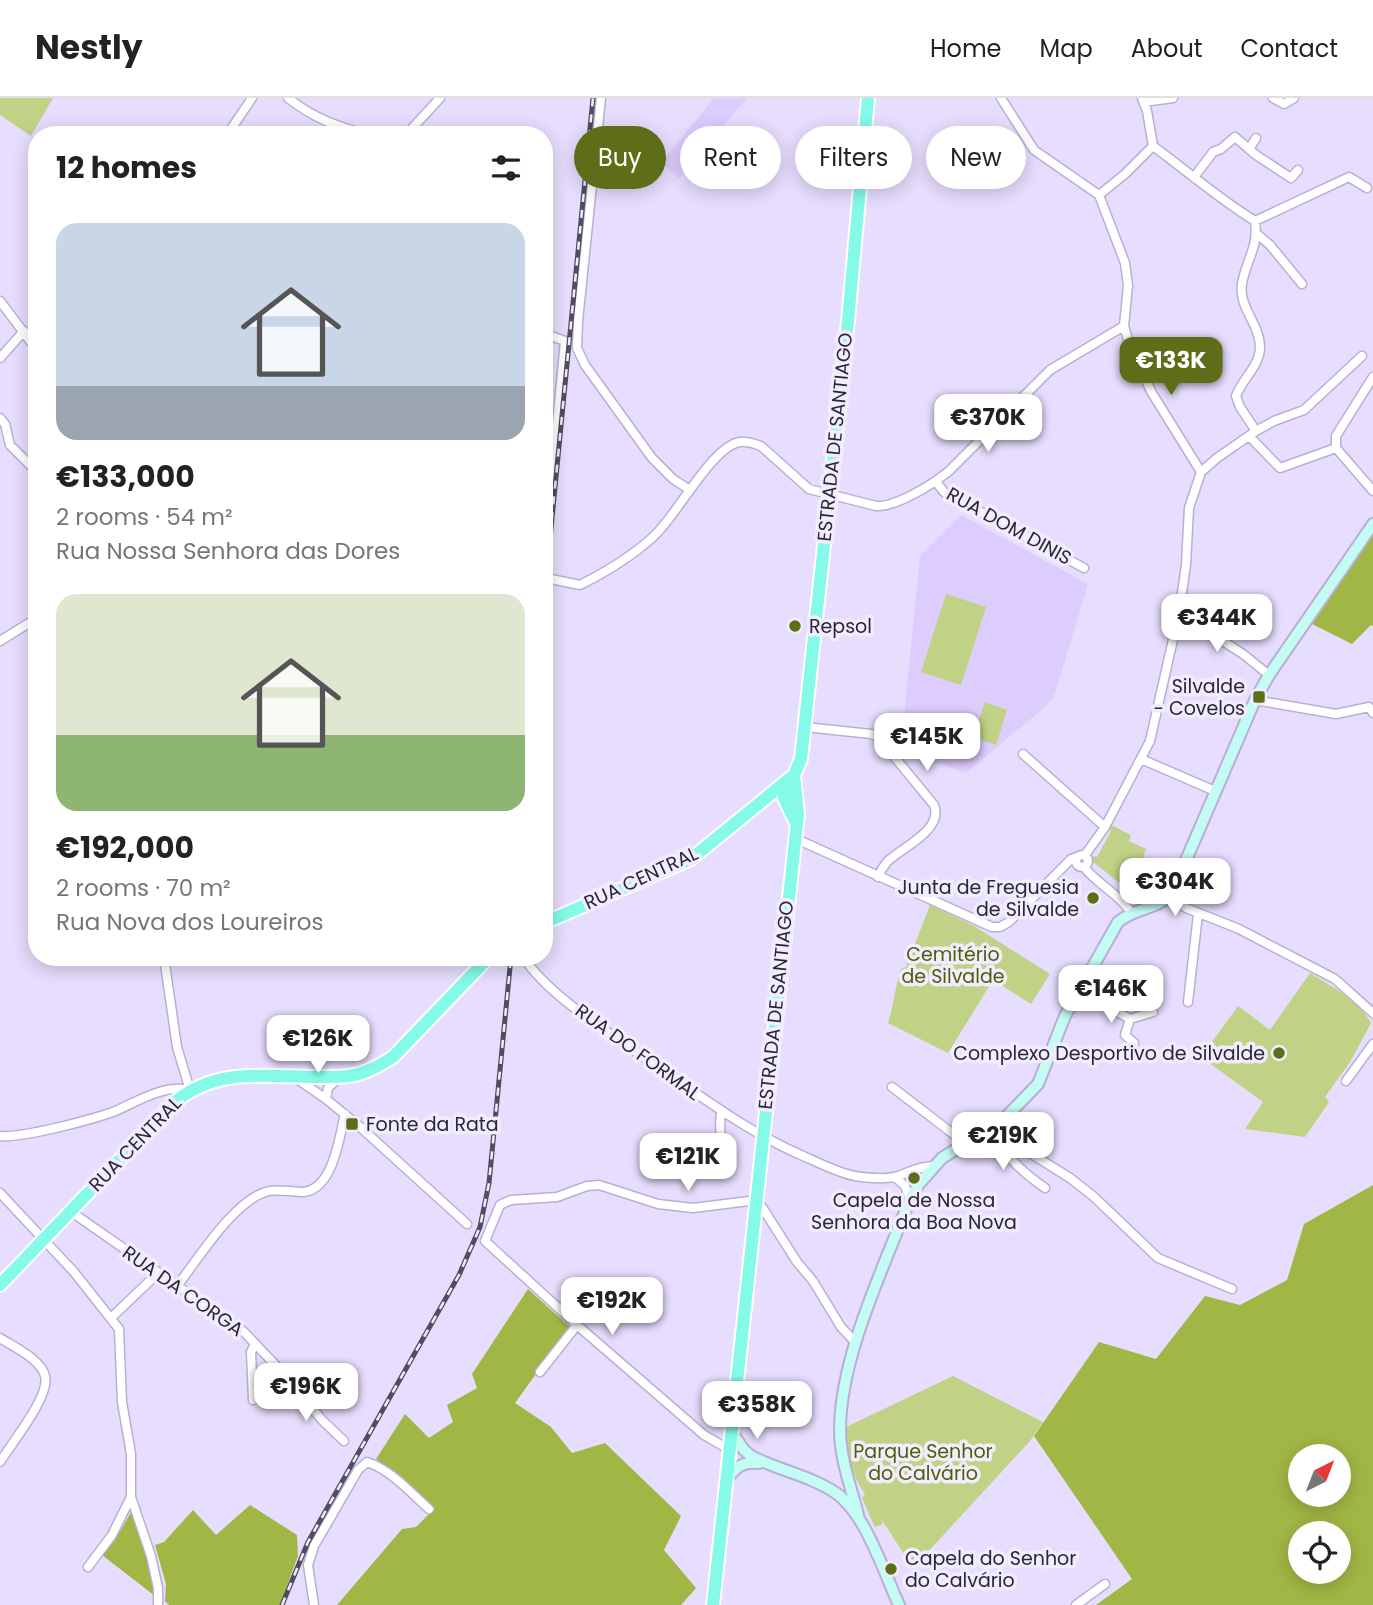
<!DOCTYPE html>
<html lang="en">
<head>
<meta charset="utf-8">
<style>
	:root { --surface:#fff; --page:#f2f2f2; --text:#222; --muted:#767676; --line:#e0e0e0; --accent:#5e6d18 }
	body { margin:0; font-family:Poppins,sans-serif; background:var(--page); color:var(--text); height:100vh; display:flex; flex-direction:column; font-size:26px; white-space:nowrap }
	* { box-sizing:border-box; margin:0 }
	p { font-size:23px; color:var(--muted) }
	.icon { flex:none; width:38px; height:38px; fill:none; stroke:currentColor; stroke-width:2; stroke-linecap:round; stroke-linejoin:round }
	.map { position:relative; flex:1; overflow:hidden }
	.panel { position:absolute; left:28px; top:28px; width:525px; height:840px; display:flex; flex-direction:column; background:var(--surface); border-radius:28px; box-shadow:0 4px 18px #0003 }
	.panel>* { flex:none }
	.hud { position:absolute; left:574px; top:28px; width:665px; height:63px; display:flex; gap:14px }
	.needle { width:46px; rotate:42deg }
	.buttons { position:absolute; left:1288px; top:1346px; display:grid; gap:14px }
	.buttons a { display:grid; place-items:center; width:63px; height:63px; border-radius:50%; background:var(--surface); box-shadow:0 4px 18px #0003; font-size:35px }
	.price { position:absolute; translate:-50% -60px; padding:0 16px; border-radius:14px; background:#fff; color:#222; font-size:23px; line-height:46px; filter:drop-shadow(0 2px 4px #0008) }
	.price::after { content:''; position:absolute; left:50%; top:42px; width:21px; height:16px; margin-left:-10px; background:inherit; clip-path:polygon(0 0,100% 0,50% 100%) }
	.price.current { background:var(--accent); color:#fff }
	ul { padding:0; list-style:none }
	li { display:grid; align-content:center; gap:14px; height:371px; padding:0 28px }
	li span { display:grid; place-items:center; height:217px; border-radius:21px; color:#555 }
	li>.icon { margin-inline-start:auto }
	span .icon { width:126px; height:126px; fill:#fffc; stroke-width:1 }
	li b { font-size:30px }
	h2 { display:flex; justify-content:space-between; align-items:center; height:84px; padding:0 28px; font-size:30px }
	.pill { padding:0 24px; border-radius:32px; background:var(--surface); box-shadow:0 4px 18px #0003; font-size:24px; line-height:63px }
	.pill.current { background:var(--accent); color:#fff }
	header { display:flex; align-items:center; gap:42px; box-sizing:border-box; height:98px; padding:0 35px; background:var(--surface); border-bottom:2px solid var(--line) }
	header strong { font-size:33px }
	nav { display:flex; gap:38px; margin-inline-start:auto; font-size:24px }
	.map>svg:first-child { display:block }
	.built { fill:#ddcdff }
	.green { fill:#c0d285 }
	.forest { fill:#a1b745; fill-rule:evenodd }
	.lines { fill:none; stroke-linecap:round; stroke-linejoin:round }
	.minor-casing { stroke:#baaed6; stroke-width:11 }
	.secondary-casing { stroke:#baaed6; stroke-width:14 }
	.primary-casing { stroke:#fff; stroke-width:16 }
	.minor { stroke:#fff; stroke-width:8 }
	.secondary { stroke:#c2fcf3; stroke-width:10 }
	.primary { stroke:#85fae8; stroke-width:12 }
	.rail-casing { stroke:#524c60; stroke-width:5 }
	.rail { stroke:#f2edfe; stroke-width:2.5; stroke-dasharray:8; stroke-linecap:butt }
	.poi-dot { fill:#5e6d18; stroke:#f2edfe; stroke-width:2.5 }
	.labels { text-anchor:middle; dominant-baseline:central; stroke-width:7; stroke-linejoin:round; paint-order:stroke }
	.street-label { font-size:19px; fill:#2b2636; stroke:#f2edfe }
	.poi-label { font-size:19px; fill:#2b2636; stroke:#f2edfe; text-anchor:start }
	.park-label { font-size:19px; fill:#4f5d07; stroke:#f2edfe }
</style>
</head>
<body>
<header>
<strong>Nestly</strong>
<nav><a>Home</a><a>Map</a><a>About</a><a>Contact</a></nav>
</header>
<div class="map">
<svg width="1373" height="1507" viewBox="0 0 1373 1507">
	<rect width="100%" height="100%" fill="#e7ddfe"/>
	<path class="built" d="M714,0H747L679,80L661,65Z
		M961,417L1088,486L1054,599L1045,609L966,675L906,654L901,648L920,458Z"/>
	<path class="green" d="M0,0H53L31,38L0,17Z
		M946,496L986,509L961,587L921,574Z
		M985,604L1007,612L996,647L973,639Z
		M1111,727L1131,737L1129,743L1146,751L1143,759L1172,772C1159,803 1149,807 1121,790L1122,787L1092,763L1094,758L1097,759L1111,733L1109,731Z
		M930,807L974,828L1050,876L1031,906L993,882L948,955L888,925C894,906 895,889 901,871L906,869Z
		M1310,875C1332,889 1358,901 1371,925L1350,964L1325,999L1329,1004L1305,1039L1245,1031L1263,1004L1201,959L1238,908L1270,932Z
		M953,1278L1043,1324L1030,1343L913,1470L880,1419L883,1426L875,1429L862,1400L865,1396C849,1372 848,1358 846,1329Z"/>
	<path class="forest" d="M1373,434V528L1371,527L1352,546L1310,525Z
		M1373,1087V1507H1096L1132,1481L1034,1338L1099,1244L1156,1261L1205,1198L1240,1207L1287,1182L1304,1126ZM1300,1358H1339V1396H1300ZM1300,1435H1339V1474H1300Z
		M528,1191L570,1229L515,1305L551,1329L572,1355L605,1345L681,1418L664,1452L696,1490L681,1507H337L402,1431L416,1429L435,1410L376,1361L405,1316L429,1340L453,1324L447,1307L477,1290L472,1276Z
		M250,1407L297,1437L298,1458L280,1507H169L165,1503L166,1486L155,1447L164,1444L193,1412L216,1437Z
		M131,1414L149,1464L155,1498L102,1457L118,1437Z"/>
	<g class="lines">
		<g class="minor-casing">
			<path id="minor" d="M288,0C315,21 336,28 368,37
				M601,0L578,223L577,250L585,267L652,360L673,381L690,392
				M1001,0L1034,52L1099,97L1125,165L1128,187L1124,228L1131,252L1152,295L1201,374
				M1142,0L1147,13L1153,48
				M1273,0L1284,6L1294,0
				M1144,4L1173,0
				M227,37L252,0
				M406,37L440,0
				M1153,48C1187,73 1219,101 1255,123
				M1249,51L1256,40
				M1195,78L1213,54L1221,51L1235,39L1256,57L1291,80L1298,72
				M1099,97L1125,76L1153,48
				M1255,123C1259,149 1246,162 1242,186C1238,209 1260,226 1260,249C1260,268 1242,281 1236,298L1240,309L1256,333
				M1255,123L1349,79L1367,90
				M1257,136L1270,147L1302,186
				M0,203L37,252
				M544,239L551,238L565,243L544,460
				M0,260L24,233
				M0,320L5,326L10,347L37,374
				M1249,338L1280,370L1336,350
				M1336,350V338L1373,279
				M1336,350L1373,393
				M936,384L944,394L1084,470
				M551,481L580,487C604,475 632,458 653,439C676,419 712,348 740,344C748,343 755,346 761,348L809,391L876,408C897,409 933,386 949,373L1050,272L1124,228
				M1179,515L1243,556L1269,577
				M0,543L37,520
				M1255,602L1336,616L1369,609L1373,615
				M805,629L871,636L878,639L934,707C944,732 902,749 887,764C883,769 880,774 878,779
				M1023,656L1105,729
				M1141,661L1215,693
				M794,740L992,829H1000L1009,824L1071,761L1077,759
				M1076 763a6 6 0 1 1 12 0a6 6 0 1 1-12 0Z
				M1085,757L1105,729L1150,643L1179,515L1186,467L1189,410L1201,374L1217,360L1256,333L1274,323L1304,312L1362,258
				M1084,769C1098,787 1118,795 1131,814
				M1171,797L1186,810L1239,831L1335,881L1373,915
				M164,859L177,949L190,992
				M524,859C542,892 610,936 642,958C697,995 749,1036 810,1061C825,1068 840,1075 855,1078C868,1080 885,1082 898,1078C912,1073 918,1069 933,1068
				M1079,893L1130,921L1153,914
				M1188,904L1198,816
				M1130,921L1125,937L1134,945
				M338,980L328,990L326,1001L359,1028L467,1126
				M297,981L326,1001
				M1346,983L1373,946
				M892,989L965,1045
				M721,1013C719,1032 720,1047 730,1064
				M1003,1022L1017,1047L1070,1080L1093,1098L1158,1160L1232,1191
				M990,1030C1006,1058 1019,1072 1045,1090
				M0,1038C23,1040 90,1022 113,1014C137,1004 163,986 190,992
				M895,1079L905,1088L910,1101
				M0,1095L74,1174L119,1231L122,1304L131,1356V1399L151,1458L158,1490V1507
				M70,1113L244,1234L283,1275L322,1322L344,1343
				M177,1188C198,1161 222,1122 250,1102C270,1088 279,1093 301,1094C333,1094 339,1040 345,1016
				M111,1220L158,1175
				M0,1240C14,1249 41,1261 45,1278C51,1297 11,1346 0,1364
				M540,1274L577,1227
				M253,1302L251,1254L255,1246
				M730,1352L704,1337L577,1227L485,1143L500,1107L511,1102L557,1099L587,1088L599,1087L658,1106L693,1110L749,1103L762,1109L797,1164L813,1183L841,1229L856,1245
				M88,1469L112,1437L131,1399
				M314,1507L308,1467L314,1448L358,1372L367,1364C391,1372 410,1394 429,1411
				M1076,1507L1105,1486"/>
		</g>
		<g class="secondary-casing">
			<path id="secondary" d="M731,1333L744,1352L751,1358C778,1372 811,1378 836,1395C865,1415 884,1474 899,1507
				M727,1381C736,1369 743,1363 759,1365
				M858,1417C851,1389 840,1361 840,1332C840,1259 884,1169 910,1101L919,1086L942,1060L1003,1022L1038,986L1065,918L1118,824C1135,810 1154,812 1171,797L1255,602L1269,577L1373,426"/>
		</g>
		<g class="primary-casing">
			<path id="primary" d="M786,684L784,700L795,723
				M544,825L691,761L794,677L801,661L848,223L868,0
				M0,1187L176,1003C219,969 265,979 316,979C331,979 345,980 359,976C372,972 382,966 393,959L489,859
				M713,1507L798,716L794,677"/>
		</g>
		<use href="#minor" class="minor"/>
		<use href="#secondary" class="secondary"/>
		<use href="#primary" class="primary"/>
		<g class="rail-casing">
			<path id="rail" d="M544,502L593,0
				M282,1507L308,1444L459,1177L480,1129L489,1085L511,859"/>
		</g>
		<use href="#rail" class="rail"/>
	</g>
	<g class="poi-dot">
		<circle cx="795" cy="528" r="7"/>
		<rect x="1252" y="592" width="14" height="14" rx="3.5"/>
		<circle cx="1093" cy="800" r="7"/>
		<circle cx="1279" cy="955" r="7"/>
		<rect x="345" y="1019" width="14" height="14" rx="3.5"/>
		<circle cx="914" cy="1080" r="7"/>
		<circle cx="891" cy="1471" r="7"/>
	</g>
	<g class="labels">
		<g class="street-label">
			<text transform="translate(835 339) rotate(-84)">ESTRADA DE SANTIAGO</text>
			<text transform="translate(1009 428) rotate(29)">RUA DOM DINIS</text>
			<text transform="translate(641 780) rotate(-25)">RUA CENTRAL</text>
			<text transform="translate(776 907) rotate(-84)">ESTRADA DE SANTIAGO</text>
			<text transform="translate(638 954) rotate(36)">RUA DO FORMAL</text>
			<text transform="translate(135 1046) rotate(-46)">RUA CENTRAL</text>
			<text transform="translate(183 1193) rotate(35)">RUA DA CORGA</text>
		</g>
		<g class="poi-label">
			<text x="809" y="528">Repsol</text>
			<text x="1245" y="588" text-anchor="end">Silvalde<tspan x="1245" dy="22">- Covelos</tspan></text>
			<text x="1079" y="789" text-anchor="end">Junta de Freguesia<tspan x="1079" dy="22">de Silvalde</tspan></text>
			<text x="1265" y="955" text-anchor="end">Complexo Desportivo de Silvalde</text>
			<text x="366" y="1026">Fonte da Rata</text>
			<text x="914" y="1102" text-anchor="middle">Capela de Nossa<tspan x="914" dy="22">Senhora da Boa Nova</tspan></text>
			<text x="905" y="1460">Capela do Senhor<tspan x="905" dy="22">do Calvário</tspan></text>
		</g>
		<g class="park-label">
			<text x="953" y="856">Cemitério<tspan x="953" dy="22">de Silvalde</tspan></text>
			<text x="923" y="1353">Parque Senhor<tspan x="923" dy="22">do Calvário</tspan></text>
		</g>
	</g>
</svg>
<div class="buttons">
<a><svg class="needle" viewBox="-14 -14 28 28"><path d="M0-13l5 13h-10z" fill="#e53935"/><path d="M0 13l5-13h-10z" fill="#767676"/></svg></a>
<a><svg class="icon" aria-label="locate" viewBox="0 0 24 24"><circle cx="12" cy="12" r="6"/><path d="M12 2v4M12 18v4M2 12h4M18 12h4"/></svg></a>
</div>
<b class="price current" style="left:1171px;top:299px">€133K</b>
<b class="price" style="left:988px;top:356px">€370K</b>
<b class="price" style="left:1217px;top:556px">€344K</b>
<b class="price" style="left:927px;top:675px">€145K</b>
<b class="price" style="left:1175px;top:820px">€304K</b>
<b class="price" style="left:1111px;top:927px">€146K</b>
<b class="price" style="left:318px;top:977px">€126K</b>
<b class="price" style="left:1003px;top:1074px">€219K</b>
<b class="price" style="left:688px;top:1095px">€121K</b>
<b class="price" style="left:612px;top:1239px">€192K</b>
<b class="price" style="left:306px;top:1325px">€196K</b>
<b class="price" style="left:757px;top:1343px">€358K</b>
<div class="hud">
<a class="pill current">Buy</a>
<a class="pill">Rent</a>
<a class="pill">Filters</a>
<a class="pill">New</a>
</div>
<section class="panel">
<h2>12 homes<svg class="icon" aria-label="filters" viewBox="0 0 24 24"><path d="M4 7h16M4 17h16"/><circle cx="9" cy="7" r="2"/><circle cx="15" cy="17" r="2"/></svg></h2>
<ul>
<li><span style="background:linear-gradient(#c9d6e8 75%,#9aa5b1 0)"><svg class="icon" aria-label="home" viewBox="0 0 24 24"><path d="M3 11l9-7 9 7M6 9v11h12V9"/></svg></span><div><b>€133,000</b><p>2 rooms · 54 m²</p><p>Rua Nossa Senhora das Dores</p></div></li>
<li><span style="background:linear-gradient(#dfe7d0 65%,#8fb573 0)"><svg class="icon" aria-label="home" viewBox="0 0 24 24"><path d="M3 11l9-7 9 7M6 9v11h12V9"/></svg></span><div><b>€192,000</b><p>2 rooms · 70 m²</p><p>Rua Nova dos Loureiros</p></div></li>
</ul>
</section>
</div>
</body>
</html>
